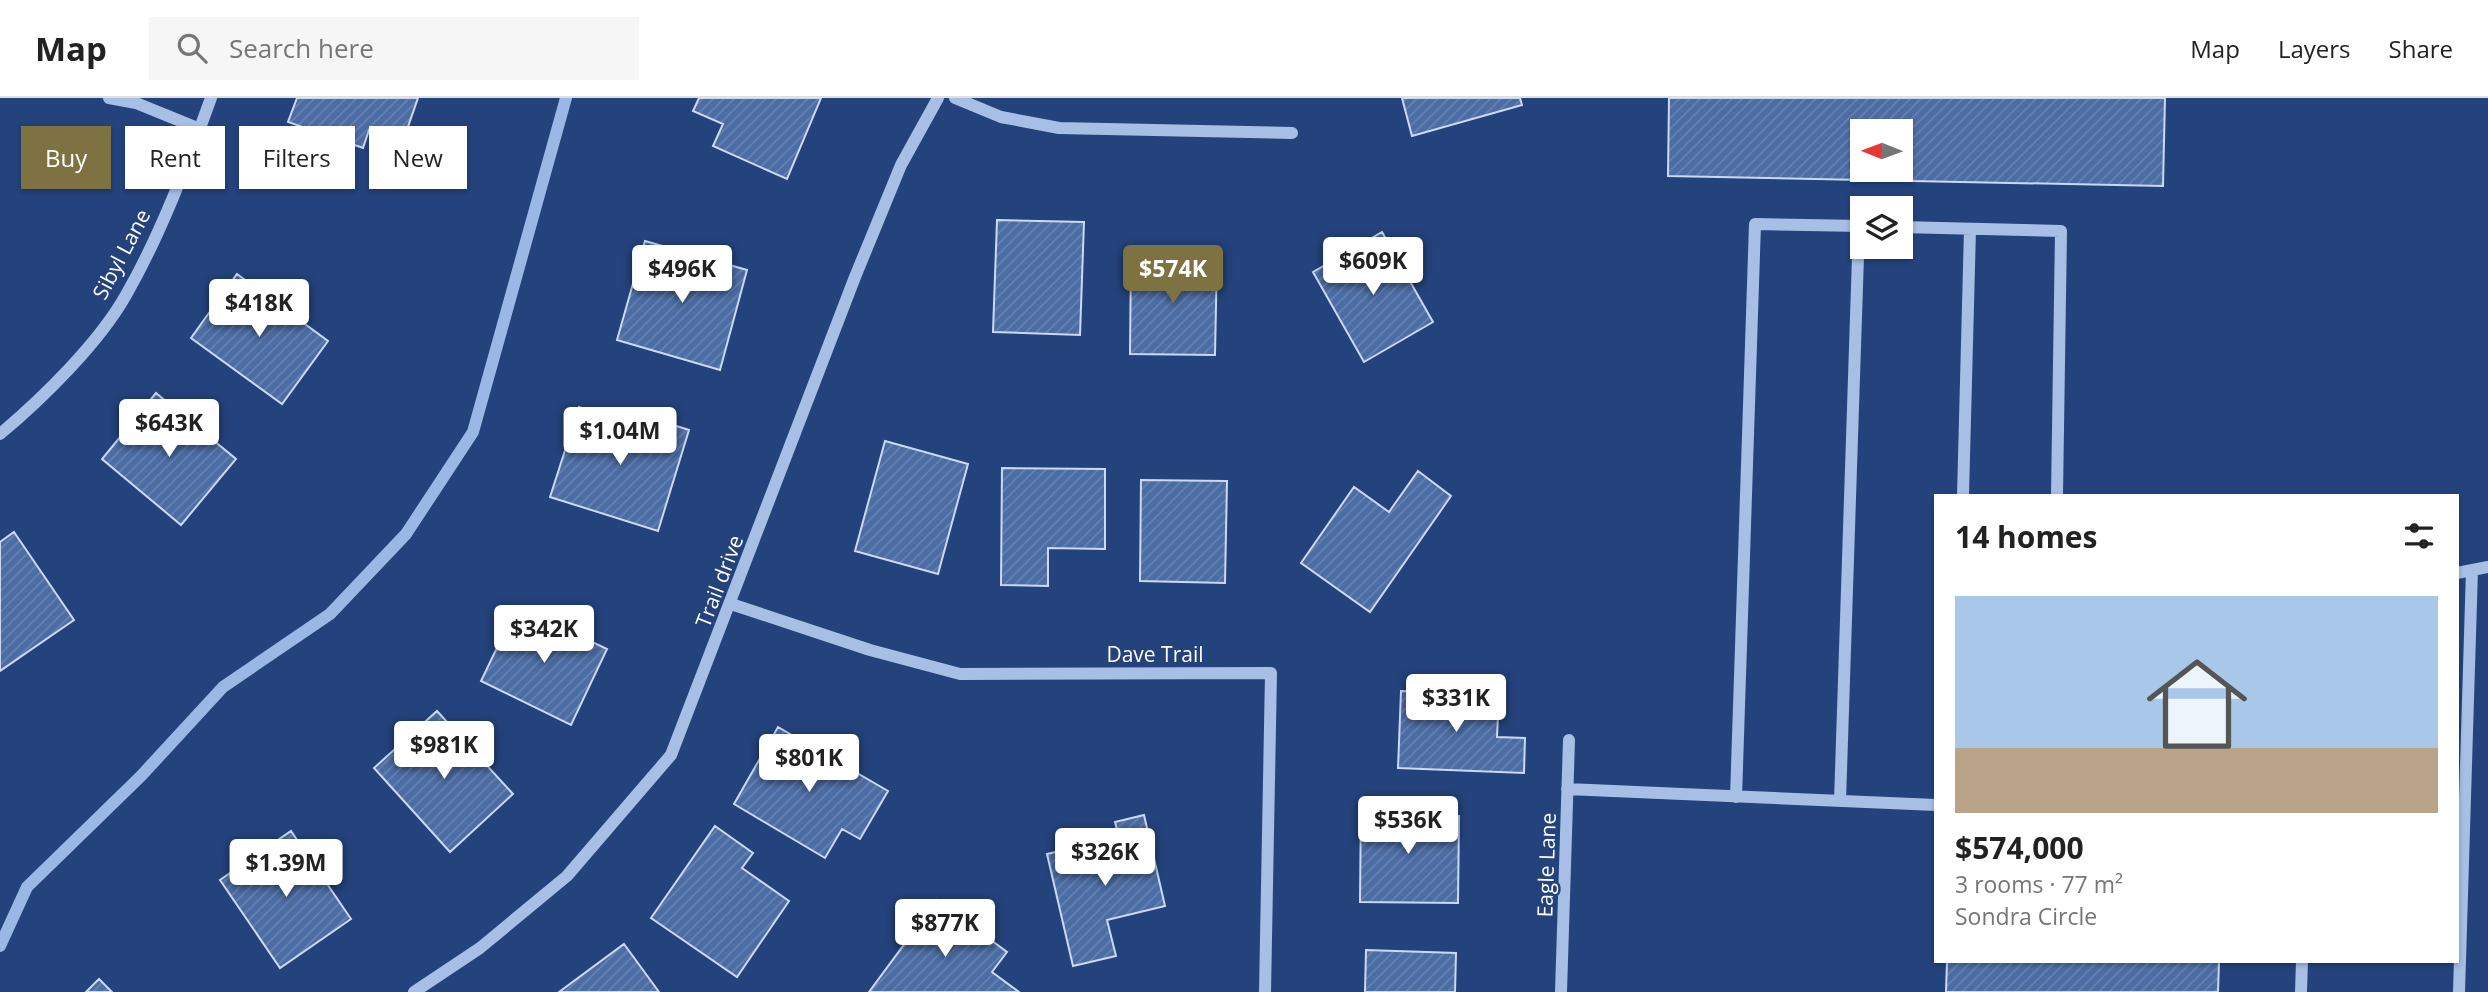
<!DOCTYPE html>
<html lang="en">
<head>
<meta charset="utf-8">
<style>
	:root { --surface:#fff; --page:#f6f6f6; --text:#222; --muted:#767676; --line:#e0e0e0; --accent:#7e7242 }
	body { margin:0; font-family:"Open Sans",sans-serif; background:var(--page); color:var(--text); height:100vh; display:flex; flex-direction:column; font-size:26px; white-space:nowrap }
	* { box-sizing:border-box; margin:0 }
	p { font-size:23px; color:var(--muted) }
	.icon { flex:none; width:38px; height:38px; fill:none; stroke:currentColor; stroke-width:2; stroke-linecap:round; stroke-linejoin:round }
	.map { position:relative; flex:1; overflow:hidden }
	.drawer { position:absolute; left:1934px; top:396px; width:525px; height:469px; display:flex; flex-direction:column; background:var(--surface); border-radius:0px; box-shadow:0 2px 5px #0004 }
	.drawer>* { flex:none }
	.banner { position:absolute; left:21px; top:28px; width:665px; height:63px; display:flex; gap:14px }
	.needle { width:46px; rotate:271deg }
	.controls { position:absolute; left:1850px; top:21px; display:grid; gap:14px }
	.controls a { display:grid; place-items:center; width:63px; height:63px; border-radius:0px; background:var(--surface); box-shadow:0 2px 5px #0004; font-size:35px }
	.price { position:absolute; translate:-50% -60px; padding:0 16px; border-radius:7px; background:#fff; color:#222; font-size:23px; line-height:46px; filter:drop-shadow(0 2px 4px #0008) }
	.price::after { content:''; position:absolute; left:50%; top:42px; width:21px; height:16px; margin-left:-10px; background:inherit; clip-path:polygon(0 0,100% 0,50% 100%) }
	.price.selected { background:var(--accent); color:#fff }
	ul { padding:0; list-style:none }
	li { display:grid; align-content:center; gap:14px; height:371px; padding:0 21px }
	li+li { border-top:2px solid var(--line) }
	li span { display:grid; place-items:center; height:217px; border-radius:0px; color:#555 }
	li>.icon { margin-inline-start:auto }
	span .icon { width:126px; height:126px; fill:#fffc; stroke-width:1 }
	li b { font-size:30px }
	h2 { display:flex; justify-content:space-between; align-items:center; height:84px; padding:0 21px; font-size:30px }
	.chip { padding:0 24px; border-radius:0px; background:var(--surface); box-shadow:0 2px 5px #0004; font-size:24px; line-height:63px }
	.chip.selected { background:var(--accent); color:#fff }
	header { display:flex; align-items:center; gap:42px; box-sizing:border-box; height:98px; padding:0 35px; background:var(--surface); border-bottom:2px solid var(--line) }
	header strong { font-size:33px }
	nav { display:flex; gap:38px; margin-inline-start:auto; font-size:24px }
	.search { width:490px; height:63px; background:var(--page); display:flex; align-items:center; gap:18px; box-sizing:border-box; padding:0 24px; border-radius:0px; color:var(--muted); font-size:26px }
	.map>svg:first-child { display:block }
	.lines { fill:none; stroke-linecap:round; stroke-linejoin:round }
	.stream { stroke:#9bb7e5; stroke-width:12 }
	.building { fill:url(#building-hatch); stroke:#cad9f4; stroke-width:2; fill-rule:evenodd }
	.minor { stroke:#a7bee5; stroke-width:12 }
	.labels { text-anchor:middle; dominant-baseline:central; stroke-width:5; stroke-linejoin:round; paint-order:stroke }
	.street-label { font-size:21px; fill:#fff; stroke:#24427b }
</style>
</head>
<body>
<header>
<strong>Map</strong>
<div class="search"><svg class="icon" aria-label="search" viewBox="0 0 24 24"><circle cx="10" cy="10" r="6"/><path d="M15 15l6 6"/></svg>Search here</div>
<nav><a>Map</a><a>Layers</a><a>Share</a></nav>
</header>
<div class="map">
<svg width="2488" height="894" viewBox="0 0 2488 894">
	<defs>
		<pattern id="building-hatch" width="6" height="6" patternUnits="userSpaceOnUse" patternTransform="scale(1.75)"><rect width="6" height="6" fill="#4c6ca4"/><path d="M-1 1l2-2M0 6l6-6M5 7l2-2" fill="none" stroke="#6782b2"/></pattern>
	</defs>
	<rect width="100%" height="100%" fill="#24427b"/>
	<g class="lines">
		<path class="stream" d="M0,848L27,789L141,678L223,589L330,516L406,436L473,334L566,0"/>
	</g>
	<path class="building" d="M297,0H418L403,43L369,32L363,50L288,24Z
		M699,0H821L787,81L713,48L723,26L693,13Z
		M1402,0H1520L1522,7L1412,38Z
		M1669,0H2165L2163,88L1668,78ZM1862,33H1900V72H1862Z
		M997,122L1084,124L1080,237L993,234Z
		M1382,134L1433,224L1364,264L1313,174Z
		M645,143L747,172L720,272L617,242Z
		M1131,157L1217,158L1215,257L1130,256Z
		M237,176L328,243L282,306L191,240Z
		M156,295L236,361L181,427L102,361Z
		M579,309L639,328L642,317L689,332L658,433L550,399Z
		M885,343L968,366L938,476L855,453Z
		M1002,370L1105,371V451L1048,450V488L1001,487Z
		M1418,373L1451,398L1370,514L1301,465L1354,389L1389,414Z
		M1141,382L1227,383L1225,485L1140,483Z
		M14,434L74,522L0,573V444Z
		M517,508L607,551L571,627L481,583Z
		M1401,593L1499,597L1497,639L1525,640L1524,675L1398,670Z
		M437,613L513,696L450,754L374,670Z
		M778,629L888,693L860,741L842,731L825,760L734,706Z
		M1361,704H1405V718H1459L1458,805L1360,804Z
		M1144,717L1165,808L1107,822L1116,858L1073,868L1047,756L1119,739L1115,724Z
		M715,728L753,755L742,770L789,803L737,879L651,820Z
		M291,733L351,821L280,870L220,782Z
		M937,802L1007,854L992,874L1019,894H869Z
		M624,846L659,894H559Z
		M1366,852L1456,855L1455,894H1365Z
		M1947,863H2219L2218,894H1946Z
		M99,881L112,894H86Z"/>
	<g class="lines">
		<path class="minor" d="M109,0L136,5L200,31
			M955,0L1001,19L1059,30L1292,35
			M1900,129L2061,133L2057,397
			M0,336C42,301 99,245 126,197C161,136 187,66 211,0
			M1963,397L1970,131
			M2457,475L2488,469
			M731,506L870,552L960,576L1271,575L1265,894
			M1567,691L1936,707
			M1736,699L1755,126L1862,128
			M1840,703L1859,128
			M414,894L480,850L567,778L671,657L855,179L901,67L938,0
			M1561,894L1569,642
			M2301,894L2302,863
			M2459,894L2472,472"/>
	</g>
	<g class="labels">
		<g class="street-label">
			<text transform="translate(121 156) rotate(-62)">Sibyl Lane</text>
			<text transform="translate(719 483) rotate(-69)">Trail drive</text>
			<text x="1155" y="556">Dave Trail</text>
			<text transform="translate(1546 767) rotate(-88)">Eagle Lane</text>
		</g>
	</g>
</svg>
<div class="controls">
<a><svg class="needle" viewBox="-14 -14 28 28"><path d="M0-13l5 13h-10z" fill="#e53935"/><path d="M0 13l5-13h-10z" fill="#767676"/></svg></a>
<a><svg class="icon" aria-label="layers" viewBox="0 0 24 24"><path d="M12 4l9 5-9 5-9-5zM3 14l9 5 9-5"/></svg></a>
</div>
<b class="price" style="left:1373px;top:199px">$609K</b>
<b class="price" style="left:682px;top:207px">$496K</b>
<b class="price selected" style="left:1173px;top:207px">$574K</b>
<b class="price" style="left:259px;top:241px">$418K</b>
<b class="price" style="left:169px;top:361px">$643K</b>
<b class="price" style="left:620px;top:369px">$1.04M</b>
<b class="price" style="left:544px;top:567px">$342K</b>
<b class="price" style="left:1456px;top:636px">$331K</b>
<b class="price" style="left:444px;top:683px">$981K</b>
<b class="price" style="left:809px;top:696px">$801K</b>
<b class="price" style="left:1408px;top:758px">$536K</b>
<b class="price" style="left:1105px;top:790px">$326K</b>
<b class="price" style="left:286px;top:801px">$1.39M</b>
<b class="price" style="left:945px;top:861px">$877K</b>
<div class="banner">
<a class="chip selected">Buy</a>
<a class="chip">Rent</a>
<a class="chip">Filters</a>
<a class="chip">New</a>
</div>
<section class="drawer">
<h2>14 homes<svg class="icon" aria-label="filters" viewBox="0 0 24 24"><path d="M4 7h16M4 17h16"/><circle cx="9" cy="7" r="2"/><circle cx="15" cy="17" r="2"/></svg></h2>
<ul>
<li><span style="background:linear-gradient(#a9c7e8 70%,#b9a48a 0)"><svg class="icon" aria-label="home" viewBox="0 0 24 24"><path d="M3 11l9-7 9 7M6 9v11h12V9"/></svg></span><div><b>$574,000</b><p>3 rooms · 77 m²</p><p>Sondra Circle</p></div></li>
</ul>
</section>
</div>
</body>
</html>
